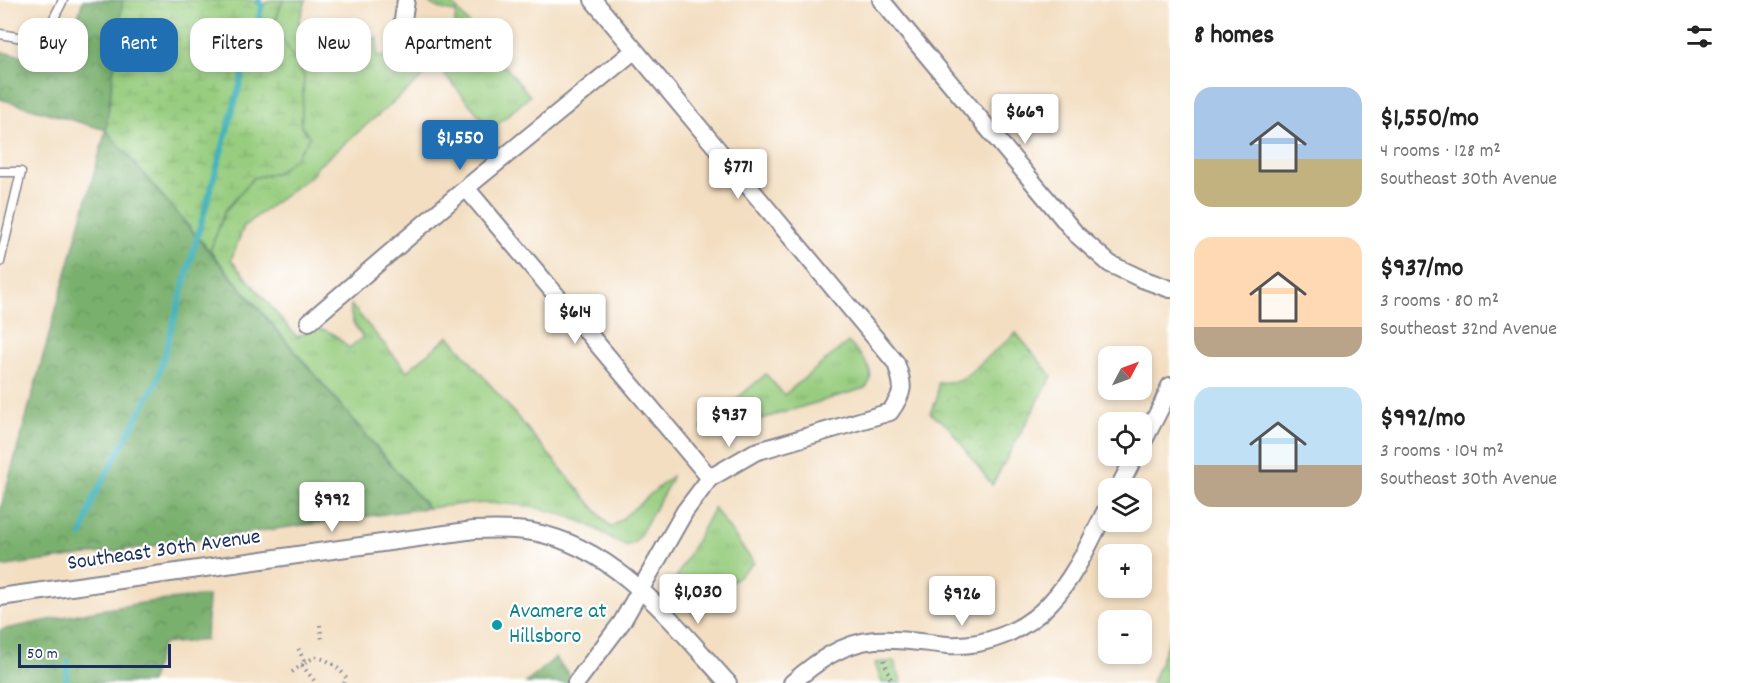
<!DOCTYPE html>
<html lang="en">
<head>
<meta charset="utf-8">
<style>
	:root { --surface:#fff; --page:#f2f2f2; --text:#222; --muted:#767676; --accent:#1f6fb2 }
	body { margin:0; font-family:Dekko,sans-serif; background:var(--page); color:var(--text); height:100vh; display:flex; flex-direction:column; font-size:22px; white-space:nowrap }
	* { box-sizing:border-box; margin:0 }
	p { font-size:20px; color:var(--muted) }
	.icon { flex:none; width:33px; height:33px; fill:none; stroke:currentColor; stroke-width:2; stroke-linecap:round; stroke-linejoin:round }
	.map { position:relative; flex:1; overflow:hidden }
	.details { display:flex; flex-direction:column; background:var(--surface); width:570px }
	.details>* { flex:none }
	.banner { position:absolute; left:18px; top:18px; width:570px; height:54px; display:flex; gap:12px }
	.needle { width:39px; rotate:49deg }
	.fabs { position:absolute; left:1098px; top:346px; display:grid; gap:12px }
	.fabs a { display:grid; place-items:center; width:54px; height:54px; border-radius:12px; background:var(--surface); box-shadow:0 3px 9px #0003; font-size:30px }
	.scale { position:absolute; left:18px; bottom:15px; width:153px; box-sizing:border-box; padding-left:6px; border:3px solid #1b2f5e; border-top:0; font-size:16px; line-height:21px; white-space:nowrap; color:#1b2f5e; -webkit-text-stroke:4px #fff; paint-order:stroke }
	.price { position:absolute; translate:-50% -51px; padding:0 14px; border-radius:6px; background:#fff; color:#222; font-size:20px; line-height:39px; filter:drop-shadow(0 2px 3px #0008) }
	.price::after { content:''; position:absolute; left:50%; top:36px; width:18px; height:14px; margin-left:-9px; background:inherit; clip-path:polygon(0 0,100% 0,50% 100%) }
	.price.selected { background:var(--accent); color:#fff }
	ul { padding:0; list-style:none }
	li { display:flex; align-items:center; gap:18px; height:150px; padding:0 24px }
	li span { display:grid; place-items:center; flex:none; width:168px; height:120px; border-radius:18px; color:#555 }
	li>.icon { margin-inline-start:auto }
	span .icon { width:72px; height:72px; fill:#fffc; stroke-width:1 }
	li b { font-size:26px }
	h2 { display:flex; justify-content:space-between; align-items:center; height:72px; padding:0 24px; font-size:26px }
	.pill { padding:0 21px; border-radius:18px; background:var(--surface); box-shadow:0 3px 9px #0003; font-size:21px; line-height:54px }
	.pill.selected { background:var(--accent); color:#fff }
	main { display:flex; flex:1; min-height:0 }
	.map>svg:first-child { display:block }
	.grass { fill:url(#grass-tufts); stroke:#5a7e6e; stroke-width:1.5 }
	.forest { fill:url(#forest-crowns); stroke:#4a7066; stroke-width:1.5 }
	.wetland { fill:url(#wetland-marsh); stroke:#5a7e6e; stroke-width:1.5 }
	.park { fill:url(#park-crowns); stroke:#5a7e6e; stroke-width:1.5 }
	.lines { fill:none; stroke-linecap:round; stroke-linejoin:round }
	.stream { stroke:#42b2ba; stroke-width:6 }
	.service-casing { stroke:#878690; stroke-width:11 }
	.minor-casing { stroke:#878690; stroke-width:20 }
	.path { stroke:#878690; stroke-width:4; stroke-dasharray:1.5 4.5; stroke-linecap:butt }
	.service { stroke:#fff; stroke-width:8 }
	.minor { stroke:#fff; stroke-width:16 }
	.culture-dot { fill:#0f9aa8; stroke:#fff; stroke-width:2 }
	.labels { text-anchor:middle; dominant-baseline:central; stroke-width:4.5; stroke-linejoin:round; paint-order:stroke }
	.street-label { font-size:22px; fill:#1b2f5e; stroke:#fff }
	.culture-label { font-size:22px; fill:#0d838f; stroke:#fff; text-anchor:start }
</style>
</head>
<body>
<main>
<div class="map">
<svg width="1170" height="683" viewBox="0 0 1170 683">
	<defs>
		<pattern id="grass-tufts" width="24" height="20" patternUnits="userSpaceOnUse" patternTransform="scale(1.5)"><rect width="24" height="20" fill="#98cd7f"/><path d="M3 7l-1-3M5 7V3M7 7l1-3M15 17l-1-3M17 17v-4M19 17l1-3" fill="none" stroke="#82b070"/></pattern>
		<pattern id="forest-crowns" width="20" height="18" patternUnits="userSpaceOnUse" patternTransform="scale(1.5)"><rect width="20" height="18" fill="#7ab06e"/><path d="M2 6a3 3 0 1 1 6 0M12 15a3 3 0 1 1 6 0" fill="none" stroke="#63905e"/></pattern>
		<pattern id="wetland-marsh" width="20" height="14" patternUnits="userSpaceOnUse" patternTransform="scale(1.5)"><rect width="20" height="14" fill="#98cd7f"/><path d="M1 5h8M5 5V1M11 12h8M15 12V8" fill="none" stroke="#82b070"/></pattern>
		<pattern id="park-crowns" width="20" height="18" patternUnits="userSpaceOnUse" patternTransform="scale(1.5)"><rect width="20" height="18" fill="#98cd7f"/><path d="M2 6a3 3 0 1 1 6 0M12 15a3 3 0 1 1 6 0" fill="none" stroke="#82b070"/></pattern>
	</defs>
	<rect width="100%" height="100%" fill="#fff"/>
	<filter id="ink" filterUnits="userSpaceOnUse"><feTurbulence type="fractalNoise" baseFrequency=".0167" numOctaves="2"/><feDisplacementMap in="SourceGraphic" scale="12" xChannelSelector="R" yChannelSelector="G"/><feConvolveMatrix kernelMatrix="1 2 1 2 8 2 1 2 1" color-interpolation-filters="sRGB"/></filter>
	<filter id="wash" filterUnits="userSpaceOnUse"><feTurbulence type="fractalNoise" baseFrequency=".008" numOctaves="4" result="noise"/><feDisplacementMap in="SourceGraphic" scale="24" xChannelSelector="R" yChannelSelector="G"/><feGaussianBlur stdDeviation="1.35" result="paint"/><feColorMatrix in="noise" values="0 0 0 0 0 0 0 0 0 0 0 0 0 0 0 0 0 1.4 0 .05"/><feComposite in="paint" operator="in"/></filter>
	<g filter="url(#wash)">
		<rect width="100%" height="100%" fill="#f3dec1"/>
		<path class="grass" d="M283,0H306L299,22L304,31L378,38L377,56L409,58C413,33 432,28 454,30L456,12C444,11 434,8 425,0H449L530,96L491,130L437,65L317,167L313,174L244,226L231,260L297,337C322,322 330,330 349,348L363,337C355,327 349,318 351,305L407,371L449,336L611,528L672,476L670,482L637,540C634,543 631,545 625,545C618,544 611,538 605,534C595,528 584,522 572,518C524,500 477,501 428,508L210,251L225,211L253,178L278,172L301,126L304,77L274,24Z
			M848,342C859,354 881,372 865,388L755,421L718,437L710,436L702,428L766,374L784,395Z
			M714,508L754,563L694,614L675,594L672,585Z"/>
		<path class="forest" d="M83,0H123L106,130L428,508L0,567V511L106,130L0,99V52L19,55L46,52L74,31Z
			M208,596L206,640L162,644L150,683H0V630L88,612L149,602Z
			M555,658L576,683H526Z"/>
		<path class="wetland" d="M123,0H251L262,6L270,0H283L274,24L304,77L301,126L310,137L295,158L278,172L253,178L225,211L210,251L106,130Z
			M1170,637V683H1152Z
			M894,661L902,683H882L875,663Z"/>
		<path class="park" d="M1016,333L1052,376L992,485L948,426L930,413L937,398L938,383L960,381Z"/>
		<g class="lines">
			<path class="stream" d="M82,535L93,499L157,381L262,6L258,0
				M66,683L68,662"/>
		</g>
	</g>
	<g filter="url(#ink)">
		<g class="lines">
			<g class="service-casing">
				<path id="service" d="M0,34L28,39L52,22L63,0
					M0,172H21L0,262"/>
			</g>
			<g class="minor-casing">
				<path id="minor" d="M881,0L1076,234L1110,264L1142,279L1170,289
					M399,46L406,0
					M466,188L710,478
					M309,322L466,188L635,50
					M1142,444L1162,405L1170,386
					M1118,489L1135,456
					M0,597L474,530C494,529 514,529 533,532C618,548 673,623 728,683
					M576,683L622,622L685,511L710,478L755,452L890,412C905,391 904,387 896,363L593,0
					M792,683C816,662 842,643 875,640C900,638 924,643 948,645C985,647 1025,631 1050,603C1076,576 1091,539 1108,506"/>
			</g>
			<path class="path" d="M320,625L322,640
				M884,660L892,683
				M305,663C308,661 311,659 314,658C325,656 341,669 346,678L344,683
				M302,665L316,683
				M292,672L305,663L298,648"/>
			<use href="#service" class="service"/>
			<use href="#minor" class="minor"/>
		</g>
	</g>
	<circle class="culture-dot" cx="497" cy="625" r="6"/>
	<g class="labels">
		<g class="street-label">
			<text transform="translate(164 551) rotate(-8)">Southeast 30th Avenue</text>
		</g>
		<g class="culture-label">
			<text x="509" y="612">Avamere at<tspan x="509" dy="25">Hillsboro</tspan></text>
		</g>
	</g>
</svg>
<div class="fabs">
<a><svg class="needle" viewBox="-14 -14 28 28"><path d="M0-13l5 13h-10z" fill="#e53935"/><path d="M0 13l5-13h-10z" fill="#767676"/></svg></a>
<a><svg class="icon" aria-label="locate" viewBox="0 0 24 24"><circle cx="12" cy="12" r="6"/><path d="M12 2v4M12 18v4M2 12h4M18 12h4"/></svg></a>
<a><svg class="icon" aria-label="layers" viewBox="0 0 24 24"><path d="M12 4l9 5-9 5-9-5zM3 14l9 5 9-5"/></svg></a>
<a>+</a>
<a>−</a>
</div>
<div class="scale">50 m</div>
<b class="price" style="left:1025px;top:145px">$669</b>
<b class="price selected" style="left:460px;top:171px">$1,550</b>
<b class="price" style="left:738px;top:200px">$771</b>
<b class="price" style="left:575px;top:345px">$614</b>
<b class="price" style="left:729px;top:448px">$937</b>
<b class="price" style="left:332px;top:533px">$992</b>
<b class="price" style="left:698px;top:625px">$1,030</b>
<b class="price" style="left:962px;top:627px">$926</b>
<div class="banner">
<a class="pill">Buy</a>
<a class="pill selected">Rent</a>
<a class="pill">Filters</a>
<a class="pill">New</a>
<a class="pill">Apartment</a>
</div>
</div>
<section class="details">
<h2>8 homes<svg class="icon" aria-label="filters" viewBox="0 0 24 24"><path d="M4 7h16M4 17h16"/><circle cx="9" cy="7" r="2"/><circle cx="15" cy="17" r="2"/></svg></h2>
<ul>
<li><span style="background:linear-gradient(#a9c7e8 60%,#c2b280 0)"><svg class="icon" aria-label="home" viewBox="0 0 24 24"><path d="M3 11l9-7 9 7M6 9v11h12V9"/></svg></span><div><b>$1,550/mo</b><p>4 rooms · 128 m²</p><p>Southeast 30th Avenue</p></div></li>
<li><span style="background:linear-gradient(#ffd9b3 75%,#b9a48a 0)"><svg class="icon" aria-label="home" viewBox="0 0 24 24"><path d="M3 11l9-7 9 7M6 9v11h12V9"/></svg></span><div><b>$937/mo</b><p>3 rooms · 80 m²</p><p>Southeast 32nd Avenue</p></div></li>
<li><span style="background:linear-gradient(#bfe0f5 65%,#b9a48a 0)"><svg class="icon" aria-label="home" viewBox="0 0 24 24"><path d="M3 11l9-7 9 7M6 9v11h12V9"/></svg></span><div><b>$992/mo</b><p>3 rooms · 104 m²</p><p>Southeast 30th Avenue</p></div></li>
</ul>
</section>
</main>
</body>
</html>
